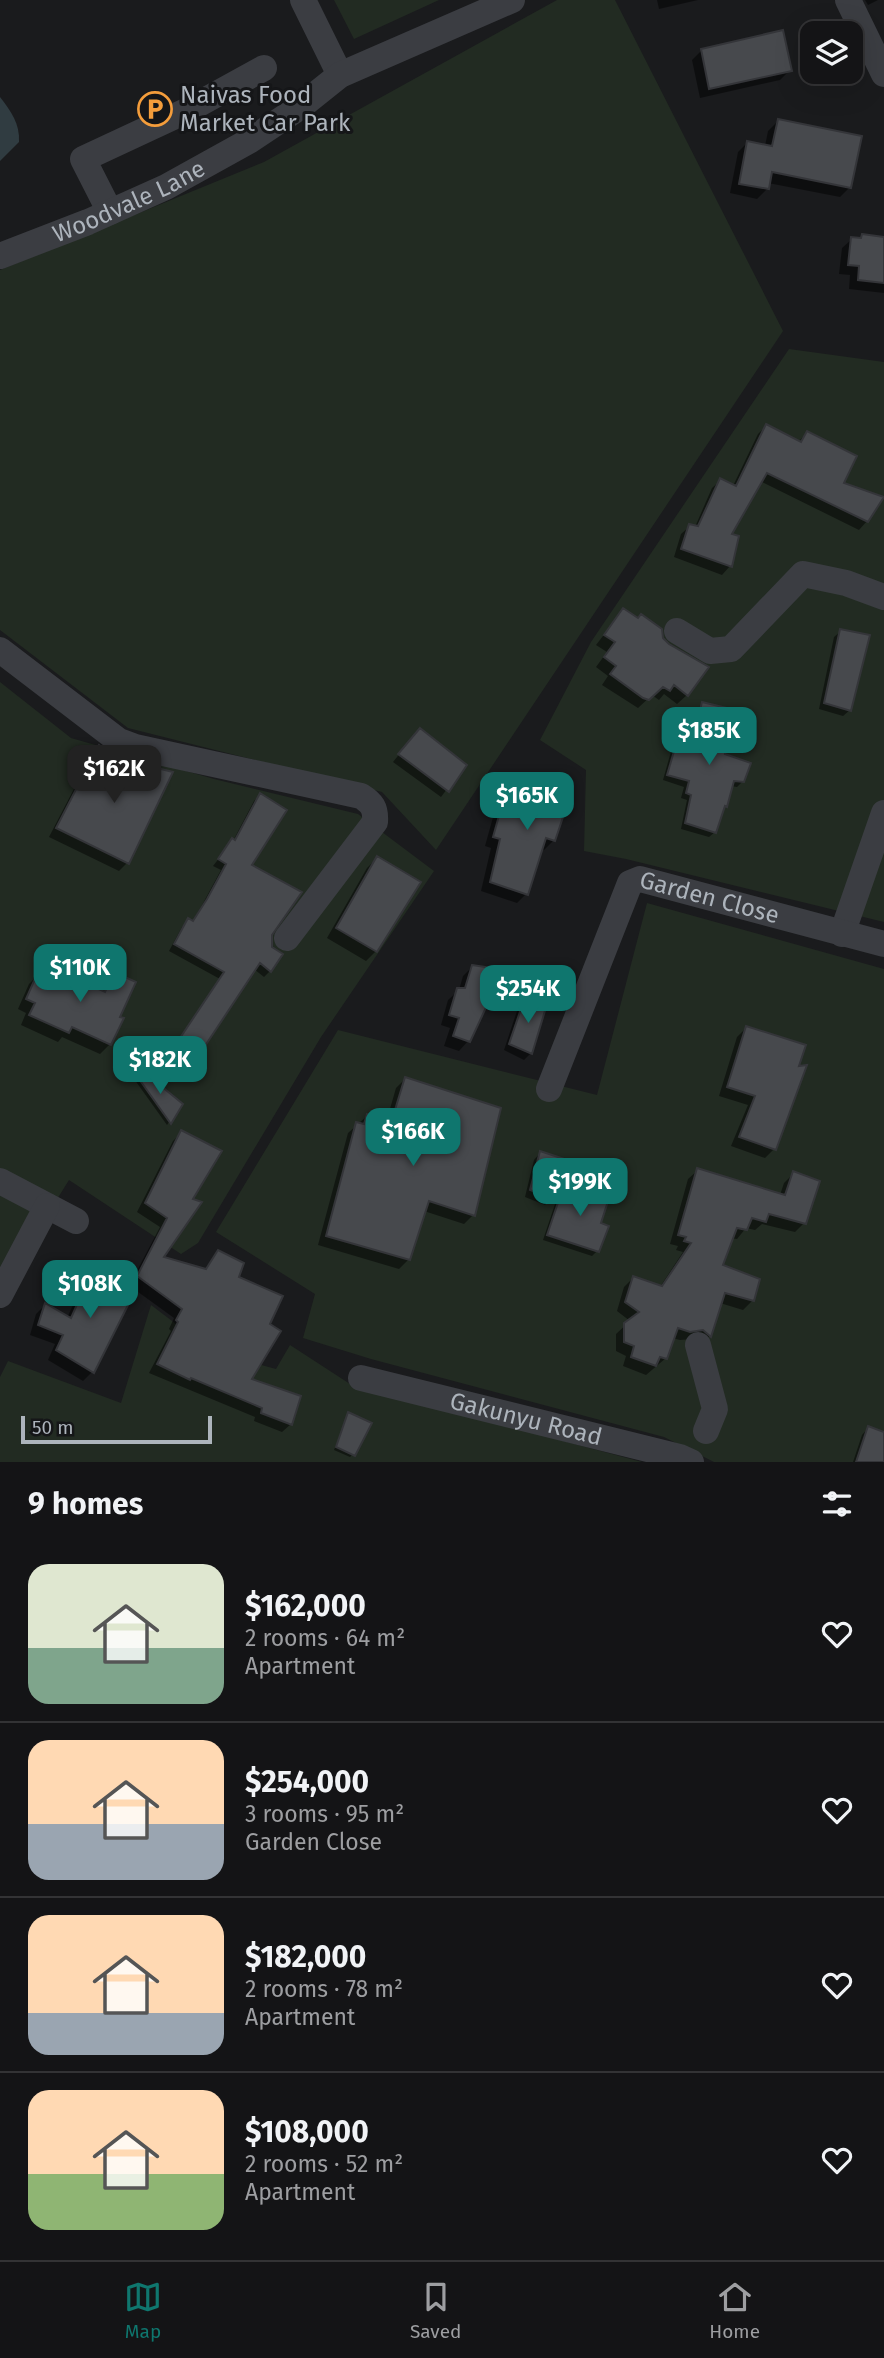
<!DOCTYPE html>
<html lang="en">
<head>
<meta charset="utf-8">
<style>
	:root { --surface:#141416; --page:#212123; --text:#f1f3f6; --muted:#9d9ea1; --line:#333335; --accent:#0f766e }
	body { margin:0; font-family:"Fira Sans",sans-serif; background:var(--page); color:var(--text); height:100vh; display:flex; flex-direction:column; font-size:26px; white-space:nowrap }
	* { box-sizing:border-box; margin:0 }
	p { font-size:23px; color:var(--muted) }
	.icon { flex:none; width:38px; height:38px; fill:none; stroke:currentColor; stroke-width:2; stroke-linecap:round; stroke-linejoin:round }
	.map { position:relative; height:1462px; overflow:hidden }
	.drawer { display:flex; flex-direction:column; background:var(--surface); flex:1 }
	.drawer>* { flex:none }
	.buttons { position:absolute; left:800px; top:21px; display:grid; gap:14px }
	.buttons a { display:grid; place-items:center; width:63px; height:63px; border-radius:14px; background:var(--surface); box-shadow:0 7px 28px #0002,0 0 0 2px var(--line); font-size:35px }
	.scale { position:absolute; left:21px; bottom:18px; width:191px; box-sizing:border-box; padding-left:7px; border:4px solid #adb4bc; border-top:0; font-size:19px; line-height:24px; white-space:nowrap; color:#adb4bc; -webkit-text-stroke:5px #151618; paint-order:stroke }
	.price { position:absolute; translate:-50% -60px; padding:0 16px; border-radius:14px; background:var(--accent); color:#fff; font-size:23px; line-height:46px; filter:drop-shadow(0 2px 4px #0008) }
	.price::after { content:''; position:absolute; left:50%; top:42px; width:21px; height:16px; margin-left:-10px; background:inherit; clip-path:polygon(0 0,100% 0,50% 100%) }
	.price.current { background:#222; color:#fff }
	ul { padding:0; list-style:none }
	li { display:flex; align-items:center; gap:21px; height:175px; padding:0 28px }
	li+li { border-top:2px solid var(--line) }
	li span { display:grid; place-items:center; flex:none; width:196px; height:140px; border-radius:21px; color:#555 }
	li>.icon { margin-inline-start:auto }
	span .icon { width:84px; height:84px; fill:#fffc; stroke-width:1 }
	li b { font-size:30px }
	h2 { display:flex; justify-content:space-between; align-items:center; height:84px; padding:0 28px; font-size:30px }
	.menu { display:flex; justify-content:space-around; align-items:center; height:98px; border-top:2px solid var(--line); background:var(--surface); font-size:19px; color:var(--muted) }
	.menu a { display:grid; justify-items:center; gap:4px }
	.menu .current { color:var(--accent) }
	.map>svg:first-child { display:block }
	.green { fill:#222b22 }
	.water { fill:#303c41 }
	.shadow { fill:#0007 }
	.building { fill:#47494d; stroke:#343539; stroke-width:2 }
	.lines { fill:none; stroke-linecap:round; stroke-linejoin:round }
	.minor { stroke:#3b3d42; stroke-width:26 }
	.labels { text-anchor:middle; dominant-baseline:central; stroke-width:6; stroke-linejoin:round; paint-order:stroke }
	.poi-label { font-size:24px; fill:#adb4bc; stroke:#151618; text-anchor:start }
	.street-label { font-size:24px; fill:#adb4bc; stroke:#151618 }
</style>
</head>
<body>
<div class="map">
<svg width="884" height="1462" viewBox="0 0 884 1462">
	<rect width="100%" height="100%" fill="#1a1b1d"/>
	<path class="green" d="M334,0H439L354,39Z
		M557,0H615L783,331L436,850L382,792L128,728L0,630V270L264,162Z
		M789,349L884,362V922L626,859L584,851L586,770L540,740L591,642Z
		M0,682L71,738L214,779L358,814L434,871L321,1037L198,1243L181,1254L69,1180L0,1291Z
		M647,903L884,969V1462H714L664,1437L371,1359L303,1338L315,1294L216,1232L338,1030L597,1095Z
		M151,1305L213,1352L276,1369L290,1345L350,1384L642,1462H0V1377L8,1361L121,1403Z"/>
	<path class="water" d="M0,97C11,111 20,124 19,142L0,161Z"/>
	<path class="shadow" d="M657,0H698L659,9Z
		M865,0H878L868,5Z
		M702,50L790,70L780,80L700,98L692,60Z
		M778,121L850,187L840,197L768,183L767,189L757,199L730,193L738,152L748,142L765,146L768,131Z
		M862,236L884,238V293L849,289L850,275L839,274L842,248L852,239L858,240Z
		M766,426L798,442L807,433L867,521L859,530L760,481L729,535L737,537L730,566L722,575L674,557L681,534L690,526L695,527L712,488L721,480L733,486L758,434Z
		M623,610L668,646L687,695L677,704L664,694L659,700L652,695L638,708L602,685L608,676L596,667L607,652L596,645Z
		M841,631L850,710L843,716L819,709L834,637Z
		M702,704L723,755L743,781L737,787L731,786L726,806L722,809L715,832L709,837L681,829L687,800L681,798L684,787L663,780L672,748L677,743L688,746L697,710Z
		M413,737L465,765L441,797L393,762Z
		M99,748L112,757L127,863L119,871L49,837L91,756Z
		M528,778L570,791L553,841L544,850L541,849L526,894L517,903L481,891L491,848L485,846L495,810L505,800L514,803L519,787Z
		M260,795L249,865L270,935V971L264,977L254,969L187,1065L171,1051L220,979L169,951L182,927L189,921L192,922L201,907L221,870L213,866L234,839L254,801Z
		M377,858L376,951L366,961L327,938L367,868Z
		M473,966L469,1040L459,1051L444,1046L450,1028L441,1025L448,1000L459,990L463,976Z
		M49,969L101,992L105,984L115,974L118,1017L110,1044L100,1054L62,1037L58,1042L21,1025L26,1013L18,1009L29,984L39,974L42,976Z
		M525,999L531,1053L524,1060L504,1050L519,1005Z
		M746,1028L774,1149L765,1158L731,1146L748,1105L719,1096L737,1037Z
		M139,1070L181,1104L167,1125L132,1076Z
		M405,1079L473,1215L464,1224L424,1211L408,1260L399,1269L318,1245L348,1133L367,1116L386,1123L396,1088Z
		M182,1132L191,1199L162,1258L204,1270L218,1252L237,1278L268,1324L249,1380L291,1424L282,1432L254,1421L255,1417L149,1373L171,1331L169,1329L174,1318L134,1289L92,1372L83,1381L48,1360L55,1344L30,1335L36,1314L45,1305L67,1318L83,1283L92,1274L128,1288L160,1227L137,1212L173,1141Z
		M540,1153L551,1198L545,1205L525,1197L534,1160Z
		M698,1170L780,1195L784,1183L794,1173L804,1223L795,1232L762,1224L755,1230L746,1228L737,1239L731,1238L721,1266L753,1300L743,1310L720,1303L710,1336L701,1345L693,1339L680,1340L672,1338L666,1358L646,1375L623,1366L626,1356L616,1351V1334L630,1321L617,1311L624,1287L633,1278L660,1287L683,1252L676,1250L678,1246L670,1244L688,1179Z
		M564,1187L599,1224L597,1251L592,1256L543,1240L559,1192Z
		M349,1414L353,1454L350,1457L334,1450Z
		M868,1428L884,1434V1462H853L862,1435Z"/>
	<path class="building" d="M783,30L792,71L709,89L701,49Z
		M778,119L862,136L851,188L772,172L769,189L739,184L747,141L772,146Z
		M862,234L884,237V283L858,280L859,266L848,265L851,237L861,238Z
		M766,424L801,442L807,431L857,456L844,483L884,497L868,522L767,473L732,534L739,536L732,567L681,549L689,524L698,526L720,478L736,486Z
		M623,608L638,618L641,614L662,629L663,638L669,644L709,667L688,696L674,685L670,691L663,687L649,700L643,698L610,674L616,666L604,657L615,642L604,635Z
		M840,629L870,635L851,711L824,703Z
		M702,702L735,710L725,754L751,763L744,782L734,781L727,807L725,806L716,833L685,823L691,795L686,793L689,781L667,775L677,741L691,745Z
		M420,728L467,765L449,792L398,754Z
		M99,745L113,756L143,769L145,765L173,772L129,864L56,828Z
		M527,776L572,790L555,841L546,838L528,895L490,882L500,839L493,837L504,798L520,802Z
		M260,793L287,810L252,865L302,892L272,935V947L283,954L271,972L260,963L195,1061L176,1044L224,972L174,944L188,918L193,921L207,899L226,864L218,859L232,838L235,840Z
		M377,856L421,882L377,952L336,928Z
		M472,965L499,969L495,988L470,1042L453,1036L459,1018L449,1015L457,988H465Z
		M49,966L105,992L114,972L136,982L120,1017L124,1018L111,1045L72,1027L69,1033L29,1015L35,1003L26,999L38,972L45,976Z
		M525,997L547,1004L532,1054L509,1044Z
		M746,1026L806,1045L799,1066L807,1065L776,1150L739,1137L755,1096L727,1087Z
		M139,1068L183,1104L171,1124L134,1072Z
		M405,1077L501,1108L475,1216L429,1201L410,1260L326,1236L356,1122L364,1124L367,1114L391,1123Z
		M181,1130L222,1151L193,1199L202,1202L164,1257L206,1269L218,1250L244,1263L239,1277L283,1296L270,1324L281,1331L252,1379L301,1396L292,1425L261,1413L262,1408L191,1378L190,1380L157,1364L178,1322L176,1320L182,1309L137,1276L167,1218L145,1203Z
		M540,1151L564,1159L553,1199L530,1190Z
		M697,1168L785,1195L793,1171L820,1181L806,1224L769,1214L766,1222L752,1218L747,1230L737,1228L723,1265L760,1279L754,1301L725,1293L711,1337L703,1330L690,1332L678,1328L667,1359L660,1357L656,1366L631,1357L634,1346L624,1342V1323L639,1312L625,1302L633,1276L662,1286L691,1243L684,1241L686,1237L678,1235Z
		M564,1185L610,1195L601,1223L609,1226L599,1252L547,1235Z
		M92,1271L136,1289L94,1373L56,1350L63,1335L38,1325L45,1303L71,1318Z
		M348,1412L372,1423L355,1456L336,1447Z
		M868,1426L884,1432V1462H856Z"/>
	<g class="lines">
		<g class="minor">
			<path d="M303,0L340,75"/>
			<path d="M848,0L884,74"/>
			<path d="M110,212L83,159L186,111L264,68"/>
			<path id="s1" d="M0,256L88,222L166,187L249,141L300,107L340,75L512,0"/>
			<path d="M677,631L710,651L731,649L803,574L846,583L884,597"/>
			<path d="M0,650L119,741L135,747L361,796C372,803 376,808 375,822L287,938"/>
			<path d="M842,934L884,813"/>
			<path id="s2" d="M549,1089L630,883L640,879L884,944"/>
			<path d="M0,1181L76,1221"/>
			<path d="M0,1295L47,1206"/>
			<path d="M698,1345L715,1409L706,1431"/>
			<path id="s3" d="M361,1378L680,1457L691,1462"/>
		</g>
	</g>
	<defs>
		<g id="parking-ring" transform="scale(1.75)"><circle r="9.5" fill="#151618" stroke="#f49d3b" stroke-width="1.5"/><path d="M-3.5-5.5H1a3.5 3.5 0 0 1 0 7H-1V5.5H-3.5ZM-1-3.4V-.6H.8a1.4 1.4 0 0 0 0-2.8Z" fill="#f49d3b"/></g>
	</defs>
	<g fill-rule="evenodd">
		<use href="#parking-ring" x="155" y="109"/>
	</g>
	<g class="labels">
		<g class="poi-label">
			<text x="180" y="95">Naivas Food<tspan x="180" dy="28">Market Car Park</tspan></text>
		</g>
		<g class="street-label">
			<text stroke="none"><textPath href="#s1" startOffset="140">Woodvale Lane</textPath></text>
			<text stroke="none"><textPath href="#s2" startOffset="304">Garden Close</textPath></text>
			<text stroke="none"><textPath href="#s3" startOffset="170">Gakunyu Road</textPath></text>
		</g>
	</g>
</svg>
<div class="buttons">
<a><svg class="icon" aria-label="layers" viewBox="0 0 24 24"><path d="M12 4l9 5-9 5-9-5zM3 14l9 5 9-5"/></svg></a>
</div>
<div class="scale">50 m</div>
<b class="price" style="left:709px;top:767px">$185K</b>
<b class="price current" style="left:114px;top:805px">$162K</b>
<b class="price" style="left:527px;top:832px">$165K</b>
<b class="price" style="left:80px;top:1004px">$110K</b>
<b class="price" style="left:528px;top:1025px">$254K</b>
<b class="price" style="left:160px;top:1096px">$182K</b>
<b class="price" style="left:413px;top:1168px">$166K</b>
<b class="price" style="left:580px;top:1218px">$199K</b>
<b class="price" style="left:90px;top:1320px">$108K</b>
</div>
<section class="drawer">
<h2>9 homes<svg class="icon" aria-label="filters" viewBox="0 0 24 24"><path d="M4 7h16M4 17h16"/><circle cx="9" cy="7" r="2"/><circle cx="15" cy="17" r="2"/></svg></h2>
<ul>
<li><span style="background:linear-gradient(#dfe7d0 60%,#7fa58c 0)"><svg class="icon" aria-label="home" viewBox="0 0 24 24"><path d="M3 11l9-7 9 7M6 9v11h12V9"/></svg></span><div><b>$162,000</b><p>2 rooms · 64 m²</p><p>Apartment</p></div><svg class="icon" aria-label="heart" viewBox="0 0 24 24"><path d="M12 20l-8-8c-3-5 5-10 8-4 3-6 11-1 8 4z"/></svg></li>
<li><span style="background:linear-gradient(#ffd9b3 60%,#9aa5b1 0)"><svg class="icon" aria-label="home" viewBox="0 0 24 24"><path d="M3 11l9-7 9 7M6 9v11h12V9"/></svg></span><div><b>$254,000</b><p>3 rooms · 95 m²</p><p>Garden Close</p></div><svg class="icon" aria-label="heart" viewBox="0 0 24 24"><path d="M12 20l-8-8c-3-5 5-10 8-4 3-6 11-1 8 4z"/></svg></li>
<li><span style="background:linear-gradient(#ffd9b3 70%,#9aa5b1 0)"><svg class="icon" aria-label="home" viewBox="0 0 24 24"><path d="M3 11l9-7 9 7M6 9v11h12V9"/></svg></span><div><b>$182,000</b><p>2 rooms · 78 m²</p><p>Apartment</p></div><svg class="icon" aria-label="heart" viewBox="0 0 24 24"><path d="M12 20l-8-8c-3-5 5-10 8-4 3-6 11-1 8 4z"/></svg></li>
<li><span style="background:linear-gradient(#ffd9b3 60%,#8fb573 0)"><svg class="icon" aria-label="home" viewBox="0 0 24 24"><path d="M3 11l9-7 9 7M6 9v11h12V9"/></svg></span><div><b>$108,000</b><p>2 rooms · 52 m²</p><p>Apartment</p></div><svg class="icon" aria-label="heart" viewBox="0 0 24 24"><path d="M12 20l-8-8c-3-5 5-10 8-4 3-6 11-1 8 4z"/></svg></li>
</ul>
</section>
<nav class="menu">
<a class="current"><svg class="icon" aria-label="map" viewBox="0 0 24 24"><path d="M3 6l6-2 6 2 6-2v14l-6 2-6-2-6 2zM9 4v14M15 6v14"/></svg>Map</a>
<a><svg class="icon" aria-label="saved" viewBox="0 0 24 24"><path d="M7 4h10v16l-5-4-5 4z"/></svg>Saved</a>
<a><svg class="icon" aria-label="home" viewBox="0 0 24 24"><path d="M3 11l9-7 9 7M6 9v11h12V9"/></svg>Home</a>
</nav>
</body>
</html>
